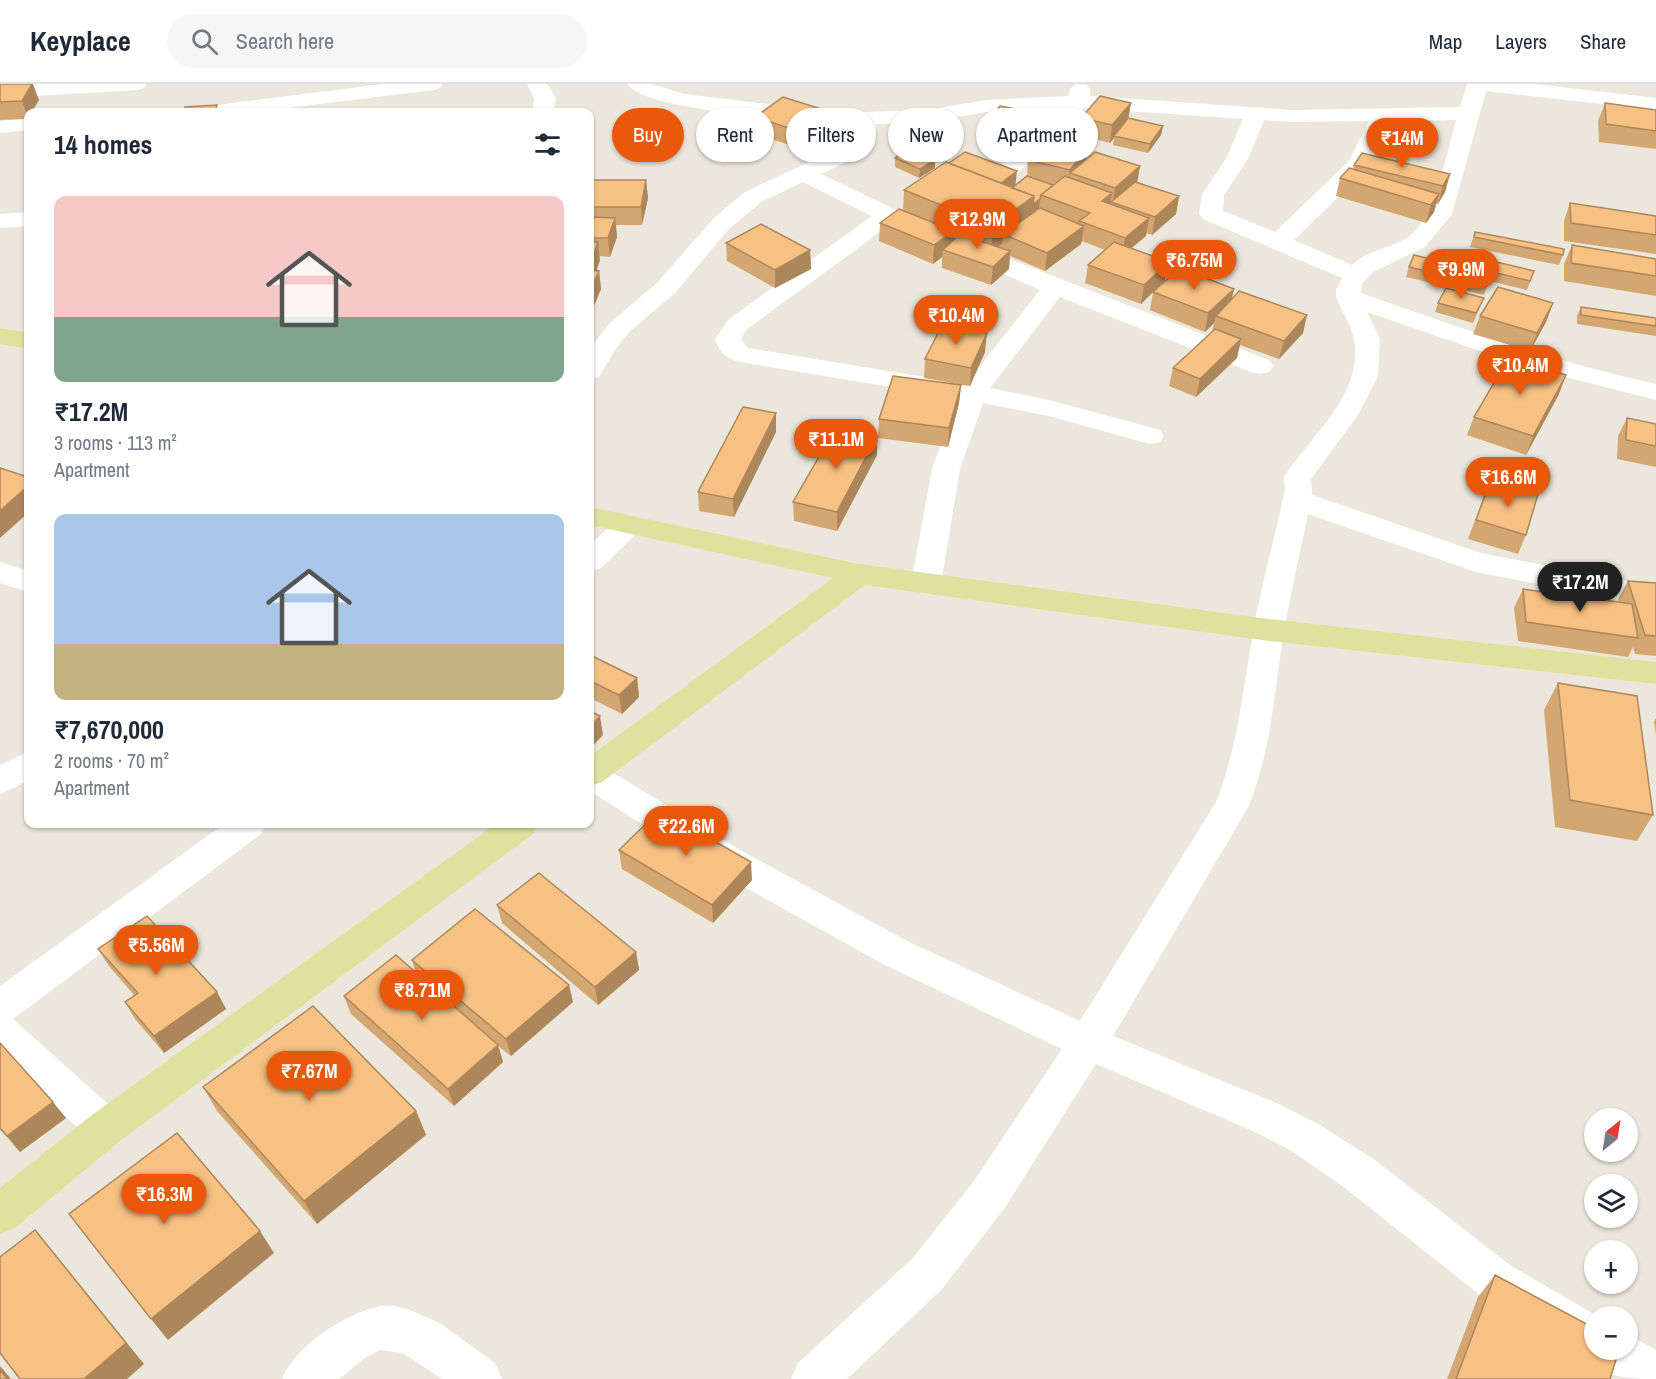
<!DOCTYPE html>
<html lang="en">
<head>
<meta charset="utf-8">
<style>
	:root { --surface:#fff; --page:#f6f6f7; --text:#1f2937; --muted:#747a83; --line:#e0e1e3; --accent:#ea580c }
	body { margin:0; font-family:"Archivo Narrow",sans-serif; background:var(--page); color:var(--text); height:100vh; display:flex; flex-direction:column; font-size:22px; white-space:nowrap }
	* { box-sizing:border-box; margin:0 }
	p { font-size:20px; color:var(--muted) }
	.icon { flex:none; width:33px; height:33px; fill:none; stroke:currentColor; stroke-width:2; stroke-linecap:round; stroke-linejoin:round }
	.map { position:relative; flex:1; overflow:hidden }
	.side { position:absolute; left:24px; top:24px; width:570px; height:720px; display:flex; flex-direction:column; background:var(--surface); border-radius:12px; box-shadow:0 2px 4px #0004 }
	.side>* { flex:none }
	.top-card { position:absolute; left:612px; top:24px; width:570px; height:54px; display:flex; gap:12px }
	.needle { width:39px; rotate:30deg }
	.fabs { position:absolute; left:1584px; top:1024px; display:grid; gap:12px }
	.fabs a { display:grid; place-items:center; width:54px; height:54px; border-radius:50%; background:var(--surface); box-shadow:0 2px 4px #0004; font-size:30px }
	.price { position:absolute; translate:-50% -51px; padding:0 14px; border-radius:21px; background:var(--accent); color:#fff; font-size:20px; line-height:39px; filter:drop-shadow(0 2px 3px #0008) }
	.price::after { content:''; position:absolute; left:50%; top:36px; width:18px; height:14px; margin-left:-9px; background:inherit; clip-path:polygon(0 0,100% 0,50% 100%) }
	.price.current { background:#222; color:#fff }
	ul { padding:0; list-style:none }
	li { display:grid; align-content:center; gap:12px; height:318px; padding:0 30px }
	li span { display:grid; place-items:center; height:186px; border-radius:12px; color:#555 }
	li>.icon { margin-inline-start:auto }
	span .icon { width:108px; height:108px; fill:#fffc; stroke-width:1 }
	li b { font-size:26px }
	h2 { display:flex; justify-content:space-between; align-items:center; height:72px; padding:0 30px; font-size:26px }
	.tag { padding:0 21px; border-radius:27px; background:var(--surface); box-shadow:0 2px 4px #0004; font-size:21px; line-height:54px }
	.tag.current { background:var(--accent); color:#fff }
	header { display:flex; align-items:center; gap:36px; box-sizing:border-box; height:84px; padding:0 30px; background:var(--surface); border-bottom:2px solid var(--line) }
	header strong { font-size:28px }
	nav { display:flex; gap:33px; margin-inline-start:auto; font-size:21px }
	.search { width:420px; height:54px; background:var(--page); display:flex; align-items:center; gap:15px; box-sizing:border-box; padding:0 21px; border-radius:33px; color:var(--muted); font-size:22px }
	.map>svg:first-child { display:block }
	.lines { fill:none; stroke-linecap:round; stroke-linejoin:round }
	.minor { fill:#fff; fill-rule:evenodd }
	.major { fill:#dfe29e; fill-rule:evenodd }
	.wall { fill:#d4a672 }
	.shaded-wall { fill:#ad875c }
	.building { fill:#f7c184; stroke:#ad875c; stroke-width:1.5 }
</style>
</head>
<body>
<header>
<strong>Keyplace</strong>
<div class="search"><svg class="icon" aria-label="search" viewBox="0 0 24 24"><circle cx="10" cy="10" r="6"/><path d="M15 15l6 6"/></svg>Search here</div>
<nav><a>Map</a><a>Layers</a><a>Share</a></nav>
</header>
<div class="map">
<svg width="1656" height="1295" viewBox="0 0 1656 1295">
	<rect width="100%" height="100%" fill="#ebe7dc"/>
	<g class="lines">
		<path class="minor" d="M30,0H147L144,4L137,6L0,14V2Z
			M383,0H443L440,4L433,6L256,28H198L201,23L209,22Z
			M527,0H547L556,14L553,28H533L534,14Z
			M627,0H652L684,10L807,25L867,28L926,26L987,16L1069,12L1070,5L1075,0L1087,1L1090,5V12L1292,26L1460,23L1467,0H1535L1656,14V26L1486,7L1452,130L1425,163L1373,188L1362,200L1361,209C1458,243 1555,278 1656,300V316L1530,284L1367,228L1380,255L1378,292L1358,331L1311,395L1312,411L1481,469L1656,503V523L1476,488L1308,430C1300,469 1291,508 1284,547C1274,610 1272,661 1249,722L1113,952L1281,1021L1320,1041L1375,1076L1510,1181L1599,1233H1594V1266H1628V1250L1656,1266V1295C1638,1295 1603,1295 1594,1277L1578,1271L1480,1211L1345,1104L1292,1067L1253,1047L1096,980L1004,1125L942,1205L847,1295H791L798,1279L912,1175L974,1097L1062,965L883,880L714,786L590,707V678L602,682L740,766L909,858L1080,937L1216,718C1238,663 1243,606 1253,548C1261,500 1276,452 1285,404L1283,394C1310,352 1364,311 1354,255C1351,240 1341,227 1336,212V206L1342,194L1203,135L1199,130L1202,111L1227,73L1243,35L1084,24L1006,101L998,103L990,101L987,96L990,91L1059,25L987,28L926,38L877,40C876,67 842,80 821,90L913,134L917,139L913,144L905,146L890,141L747,245L741,255L748,264L966,300L1040,206L958,170L954,165L958,160L966,158L1269,276L1273,282L1269,288L1260,290L1251,288L1060,213L990,304L1053,317L1160,346L1164,352L1160,358L1150,360L1049,332L983,319L960,385L941,500L937,507L926,510L915,507L911,500L932,385L958,314L740,278C727,275 719,268 715,255L729,235L872,132L803,98L761,118L729,145L675,209L629,248L615,266L599,293L590,295V265L594,259L611,238L657,199L713,135L745,108L837,65L855,48L856,40C817,38 646,28 627,0ZM1264,36L1292,38L1369,37L1349,77L1275,148L1223,127L1224,111L1249,73ZM1456,36C1447,68 1435,136 1407,154C1389,165 1367,166 1352,181L1294,156L1366,86L1378,66L1391,37Z
			M28,34V46L0,49V37Z
			M28,128V142L0,144V130Z
			M628,431L638,434L643,441L638,448L601,484L590,487V461L618,434Z
			M0,478L28,487V508L0,499Z
			M28,668V697L0,710V681Z
			M224,740H266L261,750L13,935L120,1031L126,1044L120,1057L106,1062L92,1057L0,972V902Z
			M380,1222H395L410,1226L441,1240L495,1279L502,1295H442L403,1269L380,1266L366,1273L339,1295H282C297,1260 344,1231 380,1222Z"/>
		<path class="major" d="M0,244L28,249V265L0,260Z
			M590,423L859,480L1269,535L1656,578V600L1269,557L865,501L602,698L590,702V672L833,494L590,441Z
			M496,740H538L533,750L120,1057L15,1144L0,1150V1104L92,1031Z"/>
	</g>
	<path class="wall" d="M0,0L39,16L28,28V35L0,36Z
		M1131,19L1128,34L1163,42L1161,51L1148,69L1113,61L1114,54L1110,59L1079,51L1081,34Z
		M1605,19L1656,26V65L1599,58L1598,37Z
		M755,33L856,36V54L829,74L756,50Z
		M1024,36L1005,62L980,56V47Z
		M895,74L935,75V84L919,94L895,83Z
		M1028,76H1086L1140,82L1137,98L1179,112L1176,130L1152,151L1146,149V152L1131,164L1165,196L1141,220L1085,199L1088,181L1105,166L1082,157L1081,160L1045,187L1010,172L1009,185L991,201L942,184V173L933,180L879,157L880,139L903,127L904,106L1015,101L1027,92Z
		M1354,81L1450,90L1445,108L1438,120H1436L1434,128L1426,139L1336,112L1340,94L1353,85Z
		M590,96H646L648,114L642,141H616L617,153L610,173L599,172L600,176L596,187H599L601,205L590,231Z
		M1570,119L1656,132V170L1564,157V137Z
		M1475,148L1563,171L1559,181L1470,163Z
		M726,159L810,166L811,185L775,204L727,177Z
		M1572,161L1656,175V212L1564,197V180Z
		M1450,167L1534,187L1527,206L1489,197L1484,211L1406,193L1409,183L1446,179Z
		M1153,208L1233,214L1307,231L1303,249L1279,275L1240,261L1237,274L1196,313L1169,302L1173,284L1212,248L1214,239L1205,248L1150,226Z
		M1484,214L1473,239L1435,228L1438,219Z
		M1553,219L1546,238L1530,267L1473,250L1480,232Z
		M1581,223L1656,234V252L1577,240V232Z
		M985,268L970,302L961,301L959,319L948,363L878,354L879,335L957,300L924,294L925,275Z
		M1559,310L1526,371L1467,351L1474,333Z
		M1627,334L1656,340V383L1617,375L1618,352Z
		M776,348L734,433L699,427L698,408Z
		M877,371L837,447L794,437L793,418Z
		M1490,397L1526,451L1518,470L1468,455Z
		M1628,497L1656,499V572L1635,570L1633,563L1628,573L1518,557L1514,524L1523,505L1619,519L1618,515Z
		M590,571L637,594L639,613L622,630L590,614Z
		M1558,599L1653,731L1637,757L1555,743L1544,626Z
		M1656,634V651L1654,638Z
		M619,766L752,796L713,839L622,785Z
		M497,821L636,868L639,886L598,921L502,839Z
		M98,865L217,908L226,925L164,969L135,935L125,918L134,911L109,882Z
		M412,876L569,901L573,918L511,972L498,962L503,978L454,1022L351,930L344,912L416,890Z
		M0,959L66,1034L20,1068L0,1045Z
		M203,1003L416,1027L426,1051L317,1140L217,1027Z
		M1495,1191L1610,1295H1447L1478,1213Z"/>
	<path class="shaded-wall" d="M32,0H33L39,16L32,28H28V33L22,17Z
		M1131,19L1128,36L1114,52V54L1110,59L1112,41Z
		M1025,27L1024,36L1005,62L1006,53Z
		M856,36V54L829,74V57Z
		M1163,42L1161,51L1148,69L1150,60Z
		M1088,63L1085,81L1070,89L1068,104L1070,86Z
		M935,75V84L919,94L920,85Z
		M1140,82L1137,100L1113,118L1115,104Z
		M1017,87L1015,105L997,102Z
		M1450,90L1445,108L1438,120L1443,102Z
		M646,96L648,114L642,141L641,123Z
		M1112,109L1109,127L1102,117Z
		M1439,110L1434,128L1426,139L1431,121Z
		M1034,112L1031,138L1003,150L1002,160L991,168L993,142Z
		M1179,112L1176,130L1152,151L1155,133Z
		M1040,115L1039,124L1032,129L1033,120Z
		M615,134L617,153L610,173L608,154Z
		M1149,134L1146,152L1122,172L1125,154Z
		M1084,142L1081,160L1045,187L1047,169Z
		M954,147L952,165L943,166L942,173L933,180L934,161Z
		M598,158L600,176L593,197L591,179Z
		M810,166L811,185L775,204V186Z
		M1010,167L1009,185L991,201L993,183Z
		M1169,178L1165,196L1141,220L1144,201Z
		M599,187L601,205L590,231V208Z
		M1234,205L1230,224L1216,232L1214,239L1205,248L1208,229Z
		M1553,219L1546,238L1530,267L1537,249Z
		M1307,231L1303,249L1279,275L1284,257Z
		M987,249L985,268L970,302L971,284Z
		M1241,255L1237,274L1196,313L1200,295Z
		M1566,291L1559,310L1526,371L1533,352Z
		M961,301L959,319L948,363L949,344Z
		M776,329V348L734,433L733,415Z
		M877,352V371L837,447V428Z
		M28,402V429L0,454V427Z
		M637,594L639,613L622,630L619,611Z
		M600,632L603,651L590,665V643Z
		M751,778L752,796L713,839L712,821Z
		M636,868L639,886L598,921L595,903Z
		M569,901L573,918L511,972L506,955Z
		M217,908L226,925L164,969L154,952Z
		M498,961L503,978L454,1022L448,1005Z
		M53,1018L66,1034L20,1068L7,1052Z
		M416,1027L426,1051L317,1140L304,1117Z
		M35,1146L54,1169L144,1280L127,1295H84Z
		M260,1147L274,1169L168,1256L151,1235Z
		M0,1282L11,1295H7L0,1286Z"/>
	<path class="building" d="M0,0H32L22,17L0,18Z
		M1100,12L1131,19L1112,41L1081,34Z
		M783,13L856,36L829,57L755,33Z
		M1605,19L1656,26V47L1606,40Z
		M217,21L215,28H183L185,23Z
		M1000,22L1025,27L1006,53L980,47Z
		M1128,34L1163,42L1150,60L1114,52Z
		M1047,53L1088,63L1070,86L1028,76Z
		M910,65L935,75L920,85L895,74Z
		M965,68L1017,87L1001,99L949,79Z
		M1095,68L1140,82L1115,104L1070,89Z
		M1362,69L1450,90L1443,102L1354,81Z
		M946,78L1034,112L993,142L904,106Z
		M1349,84L1439,110L1431,121L1340,94Z
		M1027,92L1053,101L1041,111L1040,115L1033,120L1034,112L1012,104Z
		M1065,92L1112,109L1102,117L1149,134L1125,154L1079,137L1090,129L1041,111Z
		M590,96H646L641,123H590Z
		M1135,98L1179,112L1155,133L1111,118Z
		M1570,119L1656,132V151L1571,139Z
		M1040,124L1084,142L1047,169L1003,150Z
		M899,125L954,147L934,161L880,139Z
		M590,133L615,134L608,154H590Z
		M761,140L810,166L775,186L726,159Z
		M1475,148L1564,165L1563,171L1474,153Z
		M960,150L1010,167L993,183L943,166Z
		M590,158H598L591,179H590Z
		M1114,158L1169,178L1144,201L1088,181Z
		M1572,161L1656,175V192L1571,179Z
		M1450,167L1534,187L1530,197L1446,177Z
		M1414,171L1491,190L1487,202L1409,183Z
		M1180,184L1234,205L1208,229L1153,208Z
		M590,186L599,187L590,208Z
		M1498,203L1553,219L1537,249L1480,232Z
		M1446,204L1484,214L1476,229L1438,219Z
		M1239,207L1307,231L1284,257L1216,232Z
		M1581,223L1656,234V242L1581,231Z
		M942,241L987,249L971,284L925,275Z
		M1215,245L1241,255L1200,295L1173,284Z
		M1509,273L1566,291L1533,352L1474,333Z
		M893,292L961,301L949,344L879,335Z
		M743,323L776,329L733,415L698,408Z
		M1627,334L1656,340V362L1626,356Z
		M836,343L877,352L837,428L793,418Z
		M0,384L28,393V402L0,427Z
		M1490,397L1538,410L1526,451L1476,436Z
		M1628,497L1656,499V552L1645,551Z
		M1523,505L1632,520L1638,554L1526,538Z
		M590,571L637,594L619,611L590,597Z
		M1558,599L1637,612L1653,731L1570,716Z
		M590,627L600,632L590,643Z
		M660,726L751,778L712,821L619,766Z
		M539,789L636,868L595,903L497,821Z
		M475,825L569,901L506,955L412,876Z
		M147,832L217,908L154,952L125,918L138,909L98,865Z
		M396,871L498,961L448,1005L344,912Z
		M313,922L416,1027L304,1117L203,1003Z
		M0,959L53,1018L7,1052L0,1044Z
		M177,1049L260,1147L151,1235L69,1130Z
		M35,1146L126,1259L84,1295H20L0,1269V1173Z
		M1495,1191L1594,1244V1266H1619L1610,1295H1456Z
		M0,1286L7,1295H0Z"/>
</svg>
<div class="fabs">
<a><svg class="needle" viewBox="-14 -14 28 28"><path d="M0-13l5 13h-10z" fill="#e53935"/><path d="M0 13l5-13h-10z" fill="#747a83"/></svg></a>
<a><svg class="icon" aria-label="layers" viewBox="0 0 24 24"><path d="M12 4l9 5-9 5-9-5zM3 14l9 5 9-5"/></svg></a>
<a>+</a>
<a>−</a>
</div>
<b class="price" style="left:1402px;top:85px">₹14M</b>
<b class="price" style="left:977px;top:166px">₹12.9M</b>
<b class="price" style="left:1194px;top:207px">₹6.75M</b>
<b class="price" style="left:1461px;top:216px">₹9.9M</b>
<b class="price" style="left:956px;top:262px">₹10.4M</b>
<b class="price" style="left:1520px;top:312px">₹10.4M</b>
<b class="price" style="left:836px;top:386px">₹11.1M</b>
<b class="price" style="left:1508px;top:424px">₹16.6M</b>
<b class="price current" style="left:1580px;top:529px">₹17.2M</b>
<b class="price" style="left:686px;top:773px">₹22.6M</b>
<b class="price" style="left:156px;top:892px">₹5.56M</b>
<b class="price" style="left:422px;top:937px">₹8.71M</b>
<b class="price" style="left:309px;top:1018px">₹7.67M</b>
<b class="price" style="left:164px;top:1141px">₹16.3M</b>
<div class="top-card">
<a class="tag current">Buy</a>
<a class="tag">Rent</a>
<a class="tag">Filters</a>
<a class="tag">New</a>
<a class="tag">Apartment</a>
</div>
<section class="side">
<h2>14 homes<svg class="icon" aria-label="filters" viewBox="0 0 24 24"><path d="M4 7h16M4 17h16"/><circle cx="9" cy="7" r="2"/><circle cx="15" cy="17" r="2"/></svg></h2>
<ul>
<li><span style="background:linear-gradient(#f6c9c9 65%,#7fa58c 0)"><svg class="icon" aria-label="home" viewBox="0 0 24 24"><path d="M3 11l9-7 9 7M6 9v11h12V9"/></svg></span><div><b>₹17.2M</b><p>3 rooms · 113 m²</p><p>Apartment</p></div></li>
<li><span style="background:linear-gradient(#a9c7e8 70%,#c2b280 0)"><svg class="icon" aria-label="home" viewBox="0 0 24 24"><path d="M3 11l9-7 9 7M6 9v11h12V9"/></svg></span><div><b>₹7,670,000</b><p>2 rooms · 70 m²</p><p>Apartment</p></div></li>
</ul>
</section>
</div>
</body>
</html>
